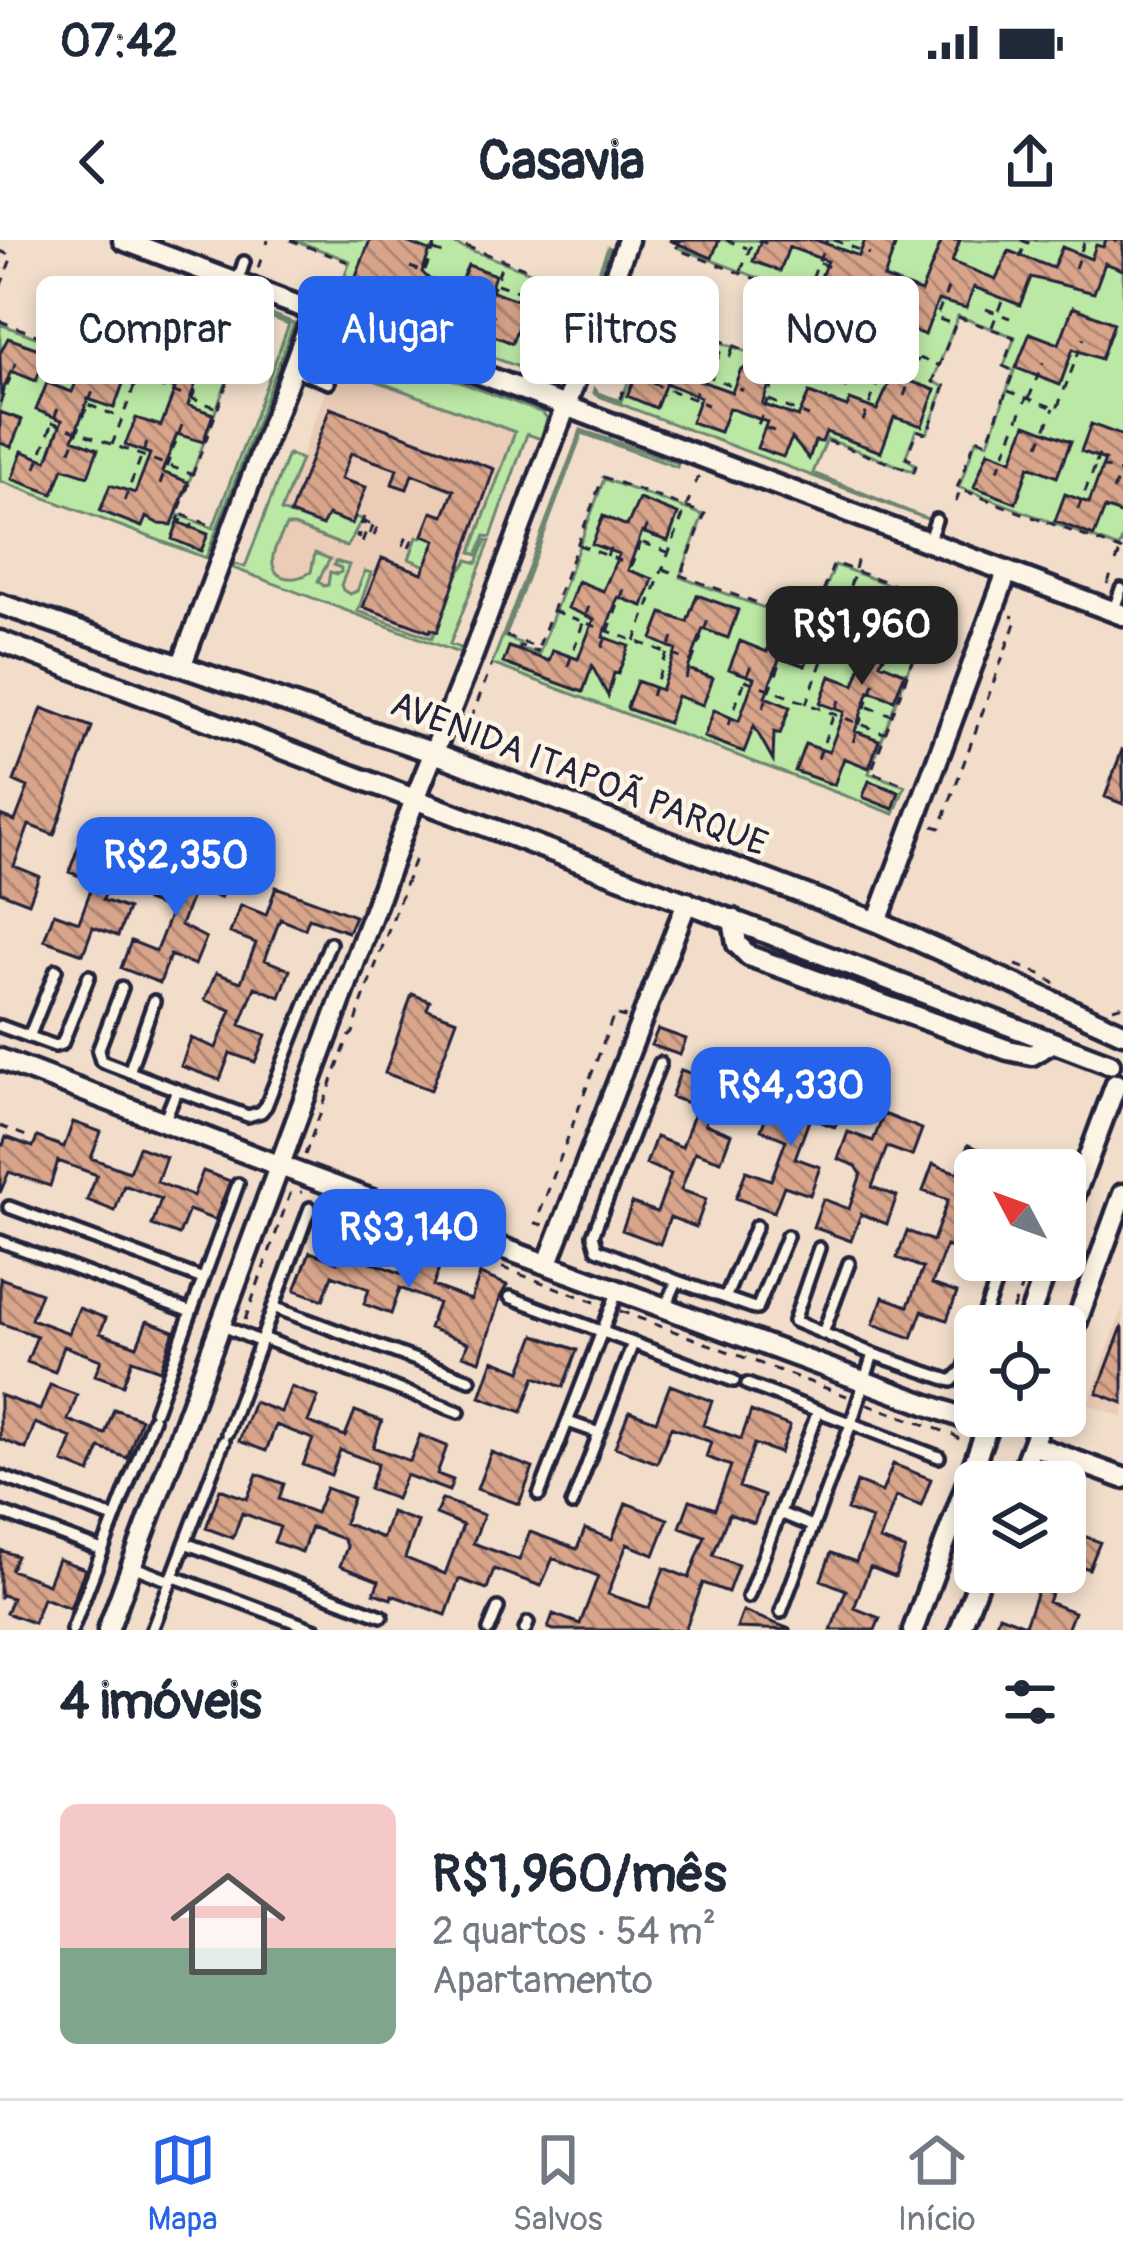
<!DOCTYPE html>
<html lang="pt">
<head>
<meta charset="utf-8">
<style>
	:root { --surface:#fff; --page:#f6f6f7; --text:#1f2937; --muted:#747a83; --line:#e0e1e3; --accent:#2563eb }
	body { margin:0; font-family:Pangolin,sans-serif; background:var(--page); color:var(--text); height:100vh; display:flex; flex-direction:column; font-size:45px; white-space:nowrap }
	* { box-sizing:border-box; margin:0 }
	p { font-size:39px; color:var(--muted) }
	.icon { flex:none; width:66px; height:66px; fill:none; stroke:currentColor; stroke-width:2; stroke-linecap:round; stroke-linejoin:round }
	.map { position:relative; height:1390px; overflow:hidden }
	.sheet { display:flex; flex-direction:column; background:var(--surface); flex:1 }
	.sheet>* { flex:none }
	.banner { position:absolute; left:36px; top:36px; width:1053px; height:108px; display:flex; gap:24px }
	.needle { width:78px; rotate:311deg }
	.controls { position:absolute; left:954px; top:909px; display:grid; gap:24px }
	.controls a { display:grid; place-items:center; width:132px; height:132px; border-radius:18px; background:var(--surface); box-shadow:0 6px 18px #0003; font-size:60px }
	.price { position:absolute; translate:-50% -102px; padding:0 27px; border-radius:24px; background:var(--accent); color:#fff; font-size:39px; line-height:78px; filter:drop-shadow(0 3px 6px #0008) }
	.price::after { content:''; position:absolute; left:50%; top:72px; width:36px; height:27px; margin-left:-18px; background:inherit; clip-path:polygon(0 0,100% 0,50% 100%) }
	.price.on { background:#222; color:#fff }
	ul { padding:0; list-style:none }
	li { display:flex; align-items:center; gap:36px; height:300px; padding:0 60px }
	li span { display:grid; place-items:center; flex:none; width:336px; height:240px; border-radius:18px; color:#555 }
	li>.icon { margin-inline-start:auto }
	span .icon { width:144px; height:144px; fill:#fffc; stroke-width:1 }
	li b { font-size:51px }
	h2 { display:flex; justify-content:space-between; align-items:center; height:144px; padding:0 60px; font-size:51px }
	.chip { padding:0 42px; border-radius:18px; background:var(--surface); box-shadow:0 6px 18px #0003; font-size:42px; line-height:108px }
	.chip.on { background:var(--accent); color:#fff }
	.status { display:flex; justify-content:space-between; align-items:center; height:84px; padding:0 60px; background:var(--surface); direction:ltr }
	.status svg { height:33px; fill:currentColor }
	header { display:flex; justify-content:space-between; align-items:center; height:156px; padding:0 60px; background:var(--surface); font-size:54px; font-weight:700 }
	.tab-bar { display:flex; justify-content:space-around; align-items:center; height:168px; border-top:3px solid var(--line); background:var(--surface); font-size:33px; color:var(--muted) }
	.tab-bar a { display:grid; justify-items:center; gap:6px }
	.tab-bar .on { color:var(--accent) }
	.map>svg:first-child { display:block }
	.built { fill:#eaccb7 }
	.grass { fill:#bbe8a5; stroke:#6e8570; stroke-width:3 }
	.building { fill:url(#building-back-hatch); stroke:#22223b; stroke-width:3 }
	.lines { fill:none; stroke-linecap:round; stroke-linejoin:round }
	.lane-casing { stroke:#22223b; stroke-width:18 }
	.street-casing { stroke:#22223b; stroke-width:27 }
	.path { stroke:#22223b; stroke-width:3; stroke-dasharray:9 9; stroke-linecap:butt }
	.lane { stroke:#fcf5e5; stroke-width:9 }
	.street { stroke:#fcf5e5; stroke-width:18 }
	.labels { text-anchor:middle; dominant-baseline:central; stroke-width:9; stroke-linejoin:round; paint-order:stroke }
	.street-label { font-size:36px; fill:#22223b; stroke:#fcf5e5 }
</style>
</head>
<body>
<div class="status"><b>07:42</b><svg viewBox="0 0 49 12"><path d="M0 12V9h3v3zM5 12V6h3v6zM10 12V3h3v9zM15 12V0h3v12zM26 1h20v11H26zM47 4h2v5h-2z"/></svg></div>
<header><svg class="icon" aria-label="back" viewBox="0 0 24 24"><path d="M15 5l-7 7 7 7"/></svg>Casavia<svg class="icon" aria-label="share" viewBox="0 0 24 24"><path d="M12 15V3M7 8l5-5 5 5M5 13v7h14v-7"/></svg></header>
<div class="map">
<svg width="1123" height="1390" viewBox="0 0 1123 1390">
	<defs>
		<pattern id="building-back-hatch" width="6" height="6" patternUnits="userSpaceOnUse" patternTransform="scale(3)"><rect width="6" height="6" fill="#d8a58b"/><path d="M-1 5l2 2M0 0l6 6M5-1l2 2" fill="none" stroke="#af8673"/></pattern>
	</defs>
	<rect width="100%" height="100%" fill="#f1ddca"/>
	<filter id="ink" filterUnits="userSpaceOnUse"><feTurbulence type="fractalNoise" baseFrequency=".00833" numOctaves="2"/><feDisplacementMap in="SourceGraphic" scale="24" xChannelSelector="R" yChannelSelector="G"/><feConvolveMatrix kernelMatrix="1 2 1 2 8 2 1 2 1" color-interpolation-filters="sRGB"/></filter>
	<g filter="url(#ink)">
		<path class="built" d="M335,125L516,192L436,405L256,338Z
			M1123,1067V1177L1088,1164Z"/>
		<path class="grass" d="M294,0H443L566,45L548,90L537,88L523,126L558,140L608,7L610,8L559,142L337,59L350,21Z
			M681,0H1123V297L1119,308L959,247L976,200L988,203L1014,131L1004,126L1015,97L958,76L933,141L944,147L927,193L916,190L905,218L915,224L912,231L827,199L813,233L930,280L596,155L594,153L595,149L598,153L621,161L639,113L650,116L662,81L846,148L871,80L679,8Z
			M195,43L294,83L206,318L0,241V84L120,128L144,66L241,103L177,274L213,288L289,84L194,48Z
			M325,92L543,173L547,178L541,199L527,194L491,297L485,296L477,315L471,312L515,192L336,126L331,138L322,134L328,118L311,112L318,95Z
			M581,190L678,223L677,227L582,193L505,397L520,403L519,408L539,414L604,239L703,275L680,337L811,385L835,325L934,361L869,533L905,546L894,574L492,424Z
			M288,214L301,219L281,271L321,285L328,275L351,283L355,277L362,279L347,307L294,286H286C282,295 274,307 273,316C270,342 296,342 311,332L315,313L330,319L318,341L324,346L328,345L330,332L337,334L341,332V328L334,325L335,321L349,325L341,345L343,350L350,354L357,351L365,331L371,333L358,371L432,398L455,338L409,319L417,297L421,298L423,295L436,300L426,325L456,336L468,320L477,323L486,300L490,301L450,404L460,408L459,413L233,328L235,324L245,327Z"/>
		<path class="building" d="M370,0H401L430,11L422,32L429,39L457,49L468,25L495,35L490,50L525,63L534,39L564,49L550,88L521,78L512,103L484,92L490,76L461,88L447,81L443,89L416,80L425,55L388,41L379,65L349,55Z
			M669,0H719L712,18Z
			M761,0H816L859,16L865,0H897L884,38L921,52L942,0H960L952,22L996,39L1009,11L1053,28L1062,7L1091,19L1096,5L1103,7L1106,0H1123V30L1105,23L1094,53L1031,37L1020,65L974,47L966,68L938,60L925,95L871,74L870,78L852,71L856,59L818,45L827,21L789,7L780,31L753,21Z
			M1073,67L1114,83L1101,119L1073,109L1060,145L1016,128L1030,93L1059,104Z
			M199,94L238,109L227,136L201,128L188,165L213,174L203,202L177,194L162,232L188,242L172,285L159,284L146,277L142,287L100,271L110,245L135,253L150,214L125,205L136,178L161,186L175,149L151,139L161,113L186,121Z
			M8,98L47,112L36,141L11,131L1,156L0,113Z
			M678,104L707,114L698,140L732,152L741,129L744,128L772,138L762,164L798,177L809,153L847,167L850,160L877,170L893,135L935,150L922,186L894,177L881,212L826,192L822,202L815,201L809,219L792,198L783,217L757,208L767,182L729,168L720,192L691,182L700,157L666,143L656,168L627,156L642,118L668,129Z
			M85,126L124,141L114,168L88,159L73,199L98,209L88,236L63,228L53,254L12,239L22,211L47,221L62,180L36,170L47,143L72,152L82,127Z
			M330,168L494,229L437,392L431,389L430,392L363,367L382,318L422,333L436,300L423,295L432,272L444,276L454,250L412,234L407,249L392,244L397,229L351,213L341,239L366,247L352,284L328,275L322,286L290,274Z
			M0,172L22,180L11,207L0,203Z
			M1026,184L1071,201L1057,237L1029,226L1016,263L974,247L988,211L1012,220Z
			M1091,184L1123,196V275L1105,268L1094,296L1055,281L1065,254L1089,263L1105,220L1081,211Z
			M639,259L678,274L668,301L642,292L628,330L653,339L643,366L618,357L603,397L629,406L618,434L614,433L608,456L592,426L583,452L503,423L509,407L549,421L553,410L578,419L594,379L568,368L578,341L603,351L619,314L592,304L603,276L627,286Z
			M178,282L208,294L201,311L172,299Z
			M890,353L929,367L919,394L894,385L880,423L905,433L894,460L869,451L855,491L879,500L869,528L844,518L834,545L795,531L805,504L829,512L844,472L820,463L830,436L854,445L868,407L843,395L853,369L880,379Z
			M697,355L738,370L728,398L703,389L688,429L713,438L703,465L677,456L668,483L628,469L627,467L637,441L661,450L676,410L652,399L662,373L687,382Z
			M776,385L815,399L805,426L780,417L765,457L790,467L780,494L774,492L773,520L754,486L744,512L704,497L714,470L739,481L754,438L729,429L740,401L767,412Z
			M42,468L92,487L54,595L29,585L14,626L39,636L29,663L0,652V575L15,581L28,547L14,541Z
			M1122,510L1123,511V564L1105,557Z
			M869,541L899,552L893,569L865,558L863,556Z
			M115,587L154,602L143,629L118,619L103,660L128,669L118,696L93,687L83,714L44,700L54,673L79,682L94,641L69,632L79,605L104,615Z
			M192,616L231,631L220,658L195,648L181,685L206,698L195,725L170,715L160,743L121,728L131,701L156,711L172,670L146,661L156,634L181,643Z
			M276,647L355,676L348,692L309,678L305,689L280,679L265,720L290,730L280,757L255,747L240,785L266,795L255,822L230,813L220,840L181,826L191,798L216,808L231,770L205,760L216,733L241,742L256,703L230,693L241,665L266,675Z
			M412,754L430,761L427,769L457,780L431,850L385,833Z
			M658,789L686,799L680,815L651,805Z
			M717,812L756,827L746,854L720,844L705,884L731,894L721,921L695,912L681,950L706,959L696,987L670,977L660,1004L622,990L632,963L657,972L671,934L646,924L656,897L682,907L697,866L671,857L681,830L707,839Z
			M807,845L846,860L835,887L810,878L795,918L820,927L810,955L784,946L774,972L736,958L746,931L771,940L786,900L761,890L771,863L796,873Z
			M884,874L922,889L912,916L887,907L872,947L897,956L887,984L861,974L851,1001L813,987L823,959L849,969L861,934L856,926L838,919L848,892L873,901Z
			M73,882L101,892L91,918L129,932L139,907L166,917L157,942L193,956L203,931L230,941L215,980L189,970L179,995L152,985L161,959L124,945L115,971L87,960L97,935L58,921L50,946L9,932L0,953V904L3,905L6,897L33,907L37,897L64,907Z
			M968,905L1029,930H974L957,978L975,985V1006L972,1015L946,1006L932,1044L957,1053L947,1080L922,1071L912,1098L873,1084L883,1057L908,1066L923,1028L897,1018L907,991L933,1001L948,960L923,951L933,924L958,933Z
			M347,996L374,1006L369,1021L405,1035L415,1010L442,1020L433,1046L471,1060L480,1034L507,1045L501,1055L480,1121L463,1115L468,1103L429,1088L438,1063L400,1048L391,1074L364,1064L369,1049L332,1035L323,1060L295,1050L310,1012L337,1022Z
			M0,1038L41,1053L31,1079L69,1093L79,1068L106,1078L100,1093L137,1106L147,1081L174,1091L160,1130L132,1120L123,1145L95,1135L101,1120L64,1106L55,1132L27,1122L37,1096L0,1083Z
			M1122,1087L1123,1088V1163L1097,1153Z
			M535,1095L577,1110L563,1147L535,1137L522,1172L480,1157L493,1120L521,1131Z
			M50,1145L77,1155L68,1180L105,1194L114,1169L141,1179L127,1218L100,1208L90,1233L63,1222L72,1198L35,1183L26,1209L0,1199V1155L40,1170Z
			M670,1145L712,1161L703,1185L741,1199L751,1171L790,1186L780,1213L754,1204L739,1247L764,1256L754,1283L729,1274L713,1315L738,1325L728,1352L703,1343L685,1390H554L548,1388L553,1374L580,1384L598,1336L553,1318L541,1346L494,1329L487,1349L459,1339L446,1375L392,1355L391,1359L374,1353L379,1341L340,1326L347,1307L343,1299L311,1287L302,1312L274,1302L280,1287L242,1273L233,1298L206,1288L220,1249L247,1259L257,1234L284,1244L279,1259L316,1273L326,1248L353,1258L344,1283L383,1298L391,1272L418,1282L405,1318L445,1334L463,1285L436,1274L442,1259L484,1275L473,1303L519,1320L530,1292L577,1309L585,1289L612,1299L626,1263L668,1279L654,1315L627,1304L608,1354L649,1368L664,1328L689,1338L705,1296L680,1287L690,1260L715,1269L731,1226L706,1217L711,1202L671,1187L657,1223L615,1207L629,1171L656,1181Z
			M291,1147L318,1157L308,1182L345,1196L355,1171L382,1181L373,1207L410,1221L420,1195L447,1206L437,1234L453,1240L449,1251L406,1235L396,1259L369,1249L378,1224L340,1210L331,1235L303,1225L313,1199L276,1185L266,1211L239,1201L254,1162L281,1172Z
			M491,1212L533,1228L519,1264L477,1249Z
			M893,1224L931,1239L921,1266L896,1256L880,1300L905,1309L895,1337L870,1327L854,1368L880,1378L875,1390H831L846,1350L821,1340L831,1313L856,1322L872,1279L847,1270L857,1242L882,1252Z
			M1065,1289L1100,1302L1089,1329L1065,1320Z
			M0,1310L17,1316L11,1330L48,1344L58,1319L85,1329L70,1368L43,1358L34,1383L6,1373L12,1358L2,1355L0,1357Z
			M1019,1332H1059L1048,1362L1074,1372L1067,1390H994L999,1375L1025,1385L1041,1341Z
			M743,1371L790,1389V1390L737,1388Z"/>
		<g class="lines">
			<g class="lane-casing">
				<path id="lane" d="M237,43L244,22
					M612,44L634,53
					M292,129L329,143
					M928,302L936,280
					M1113,372L1121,349
					M122,748L98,811L101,821L177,850L164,881
					M0,786L55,806L62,804L89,736
					M29,797L56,730
					M660,823L593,995L597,1009L677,1041L665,1068
					M129,832L154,761
					M177,850L248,876L261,872L266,866L330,703
					M9,967L203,1039
					M0,1001L191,1072
					M819,1008L794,1081L873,1114
					M677,1041L757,1069L787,996
					M726,1056L756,986
					M510,1057L734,1141
					M273,1067L470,1140
					M221,1085L261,1102
					M980,1086L1004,1020
					M823,1093L849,1023
					M262,1098L459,1172
					M747,1144L939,1217
					M155,1171L238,944
					M568,1182L599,1193
					M227,1193L310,968
					M0,1236L114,1278
					M539,1255L618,1050
					M572,1265L633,1103
					M0,1272L102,1310
					M780,1273L812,1286
					M185,1303L382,1376
					M132,1326L170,1341
					M172,1336L316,1390
					M748,1357L818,1171
					M781,1372L851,1184L873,1114L952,1141L964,1129L975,1099
					M72,1390L153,1179
					M152,1390L224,1201
					M489,1390L498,1368
					M525,1390L528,1383"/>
			</g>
			<g class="street-casing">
				<path id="street" d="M123,0L1123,375
					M0,364L437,514L877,682L1123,793
					M0,401L1110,824
					M182,424L314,71
					M733,679L737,704L749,716L1008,810L1032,815L1053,802
					M877,682L1007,332
					M0,819L280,926L988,1187
					M1065,981L1116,844
					M548,1023L687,662
					M1026,1086L1050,1020
					M1065,1114L1123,954
					M1032,1205L1123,1238
					M1018,1242L1043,1176
					M108,1390L415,559L472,417L628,0
					M913,1390L990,1180
					M960,1390L982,1332"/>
			</g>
			<path class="path" d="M290,0L348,22
				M449,0L568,44L549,92L538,88L525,125
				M680,0L676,9L871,82
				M726,0L747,8
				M758,0L768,4
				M834,0L870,14
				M1021,0L1034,5L1036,0
				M1115,3L1117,0
				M267,4L268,0
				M0,11L12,16L0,48
				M434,11L446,15
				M1020,18L1025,3
				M820,23L834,29
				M410,27L424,32
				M258,28L262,16
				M1075,28L1085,0
				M741,31L753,0
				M374,42L415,57L437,0
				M497,44L523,53L521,57L536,63
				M948,48L936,78L953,84
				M171,49L174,40
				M476,50L489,54
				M806,55L827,0
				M441,66L481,81L503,22
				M629,67L639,70
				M986,69L1010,78
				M849,72L856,55L858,56
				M486,73L500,78
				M649,74L845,147
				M0,81L52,101
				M992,87L1003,58
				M56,102L138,133
				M894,107L907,73
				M119,126L143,65L243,102L178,273L213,286
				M688,128L743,150
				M712,136L720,112L730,116L733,107
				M139,139L215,167
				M652,143L708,165
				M1123,147V151
				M1008,151L1057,169L1084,98
				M904,156L918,119
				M192,158L207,120
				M1029,158L1043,123
				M620,159L638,111L649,115L662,80
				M693,159L702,136
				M769,160L809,176
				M0,163L16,123
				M89,165L119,177
				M863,181L891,108L938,125
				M52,182L191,234
				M774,191L758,185L780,125
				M828,201L914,232L917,222L906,218L917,190L927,194L945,146L933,142L958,77L1014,97L1003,126L1014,131L987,202L976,198L957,248L1043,281
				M112,205L167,60
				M1039,205L1054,168
				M70,211L93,151
				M1096,223L1101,208
				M36,228L58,168
				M998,230L1026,159
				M160,244L182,185
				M695,244L699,236
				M1113,251L1123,226
				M124,261L147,202
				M956,262L960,251
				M1078,269L1096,224L1123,234
				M180,276L178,279L192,285L190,289
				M1047,282L1123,311
				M370,294L375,281
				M374,296L379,283
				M362,302L369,284L365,282L359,297L357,296L364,277
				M643,303L673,314
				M579,305L632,325L648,284
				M403,306L408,294
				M409,308L414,296
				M607,316L613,301
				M1116,322L1123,304
				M663,329L743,358
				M855,329L858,317
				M1107,344L1112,333
				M747,359L829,391
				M554,371L692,422
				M811,384L834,323L935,360L871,532L903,544
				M506,396L538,408L603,237L705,274L681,336
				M833,397L884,417L900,376
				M892,397L916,405
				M635,401L690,257
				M859,407L865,393
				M602,408L624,349
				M519,411L521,406L537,412L538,409
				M568,426L589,366
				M685,439L708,380
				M745,440L884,493
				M651,456L673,397
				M806,464L855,332
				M868,467L892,475
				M763,468L786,409
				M728,485L751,425
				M460,487L467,489L492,424
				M853,502L874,443
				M818,519L839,460
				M933,586L940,588L1017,378L1011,376
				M1016,725L1043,735L1055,744
				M1113,768L1123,765
				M0,886L26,896
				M305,915L348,798L353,793L361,765L414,621L408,619
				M543,985L536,983L614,774L624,777L625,775
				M401,990L600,1064
				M620,1071L847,1156
				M245,1080L290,954L302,952
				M1006,1086L1023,1043
				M867,1164L954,1195L963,1203"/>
			<use href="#lane" class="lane"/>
			<use href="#street" class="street"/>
		</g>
	</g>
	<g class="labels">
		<g class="street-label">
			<text transform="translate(579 534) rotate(21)">AVENIDA ITAPOÃ PARQUE</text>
		</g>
	</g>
</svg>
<div class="controls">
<a><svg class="needle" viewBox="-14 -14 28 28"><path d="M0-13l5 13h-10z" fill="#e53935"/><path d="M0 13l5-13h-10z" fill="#747a83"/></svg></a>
<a><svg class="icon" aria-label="locate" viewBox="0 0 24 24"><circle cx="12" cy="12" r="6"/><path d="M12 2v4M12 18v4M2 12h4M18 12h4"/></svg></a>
<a><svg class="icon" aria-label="layers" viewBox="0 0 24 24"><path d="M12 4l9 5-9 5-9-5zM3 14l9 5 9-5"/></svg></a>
</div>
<b class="price on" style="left:862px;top:448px">R$1,960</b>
<b class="price" style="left:176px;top:679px">R$2,350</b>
<b class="price" style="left:791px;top:909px">R$4,330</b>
<b class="price" style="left:409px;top:1051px">R$3,140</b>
<div class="banner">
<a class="chip">Comprar</a>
<a class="chip on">Alugar</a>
<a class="chip">Filtros</a>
<a class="chip">Novo</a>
</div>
</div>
<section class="sheet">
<h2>4 imóveis<svg class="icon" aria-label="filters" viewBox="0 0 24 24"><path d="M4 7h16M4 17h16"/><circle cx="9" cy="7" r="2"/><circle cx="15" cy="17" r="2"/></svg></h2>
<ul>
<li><span style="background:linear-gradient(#f6c9c9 60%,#7fa58c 0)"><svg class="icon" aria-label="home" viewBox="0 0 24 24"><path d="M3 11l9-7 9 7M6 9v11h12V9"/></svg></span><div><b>R$1,960/mês</b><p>2 quartos · 54 m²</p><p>Apartamento</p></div></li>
</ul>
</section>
<nav class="tab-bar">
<a class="on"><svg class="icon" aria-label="map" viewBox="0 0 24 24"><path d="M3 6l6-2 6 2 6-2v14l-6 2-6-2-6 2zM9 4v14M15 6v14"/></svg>Mapa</a>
<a><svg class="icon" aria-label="saved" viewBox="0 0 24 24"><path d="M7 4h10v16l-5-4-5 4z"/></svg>Salvos</a>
<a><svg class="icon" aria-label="home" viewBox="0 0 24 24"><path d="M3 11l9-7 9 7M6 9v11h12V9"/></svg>Início</a>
</nav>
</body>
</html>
